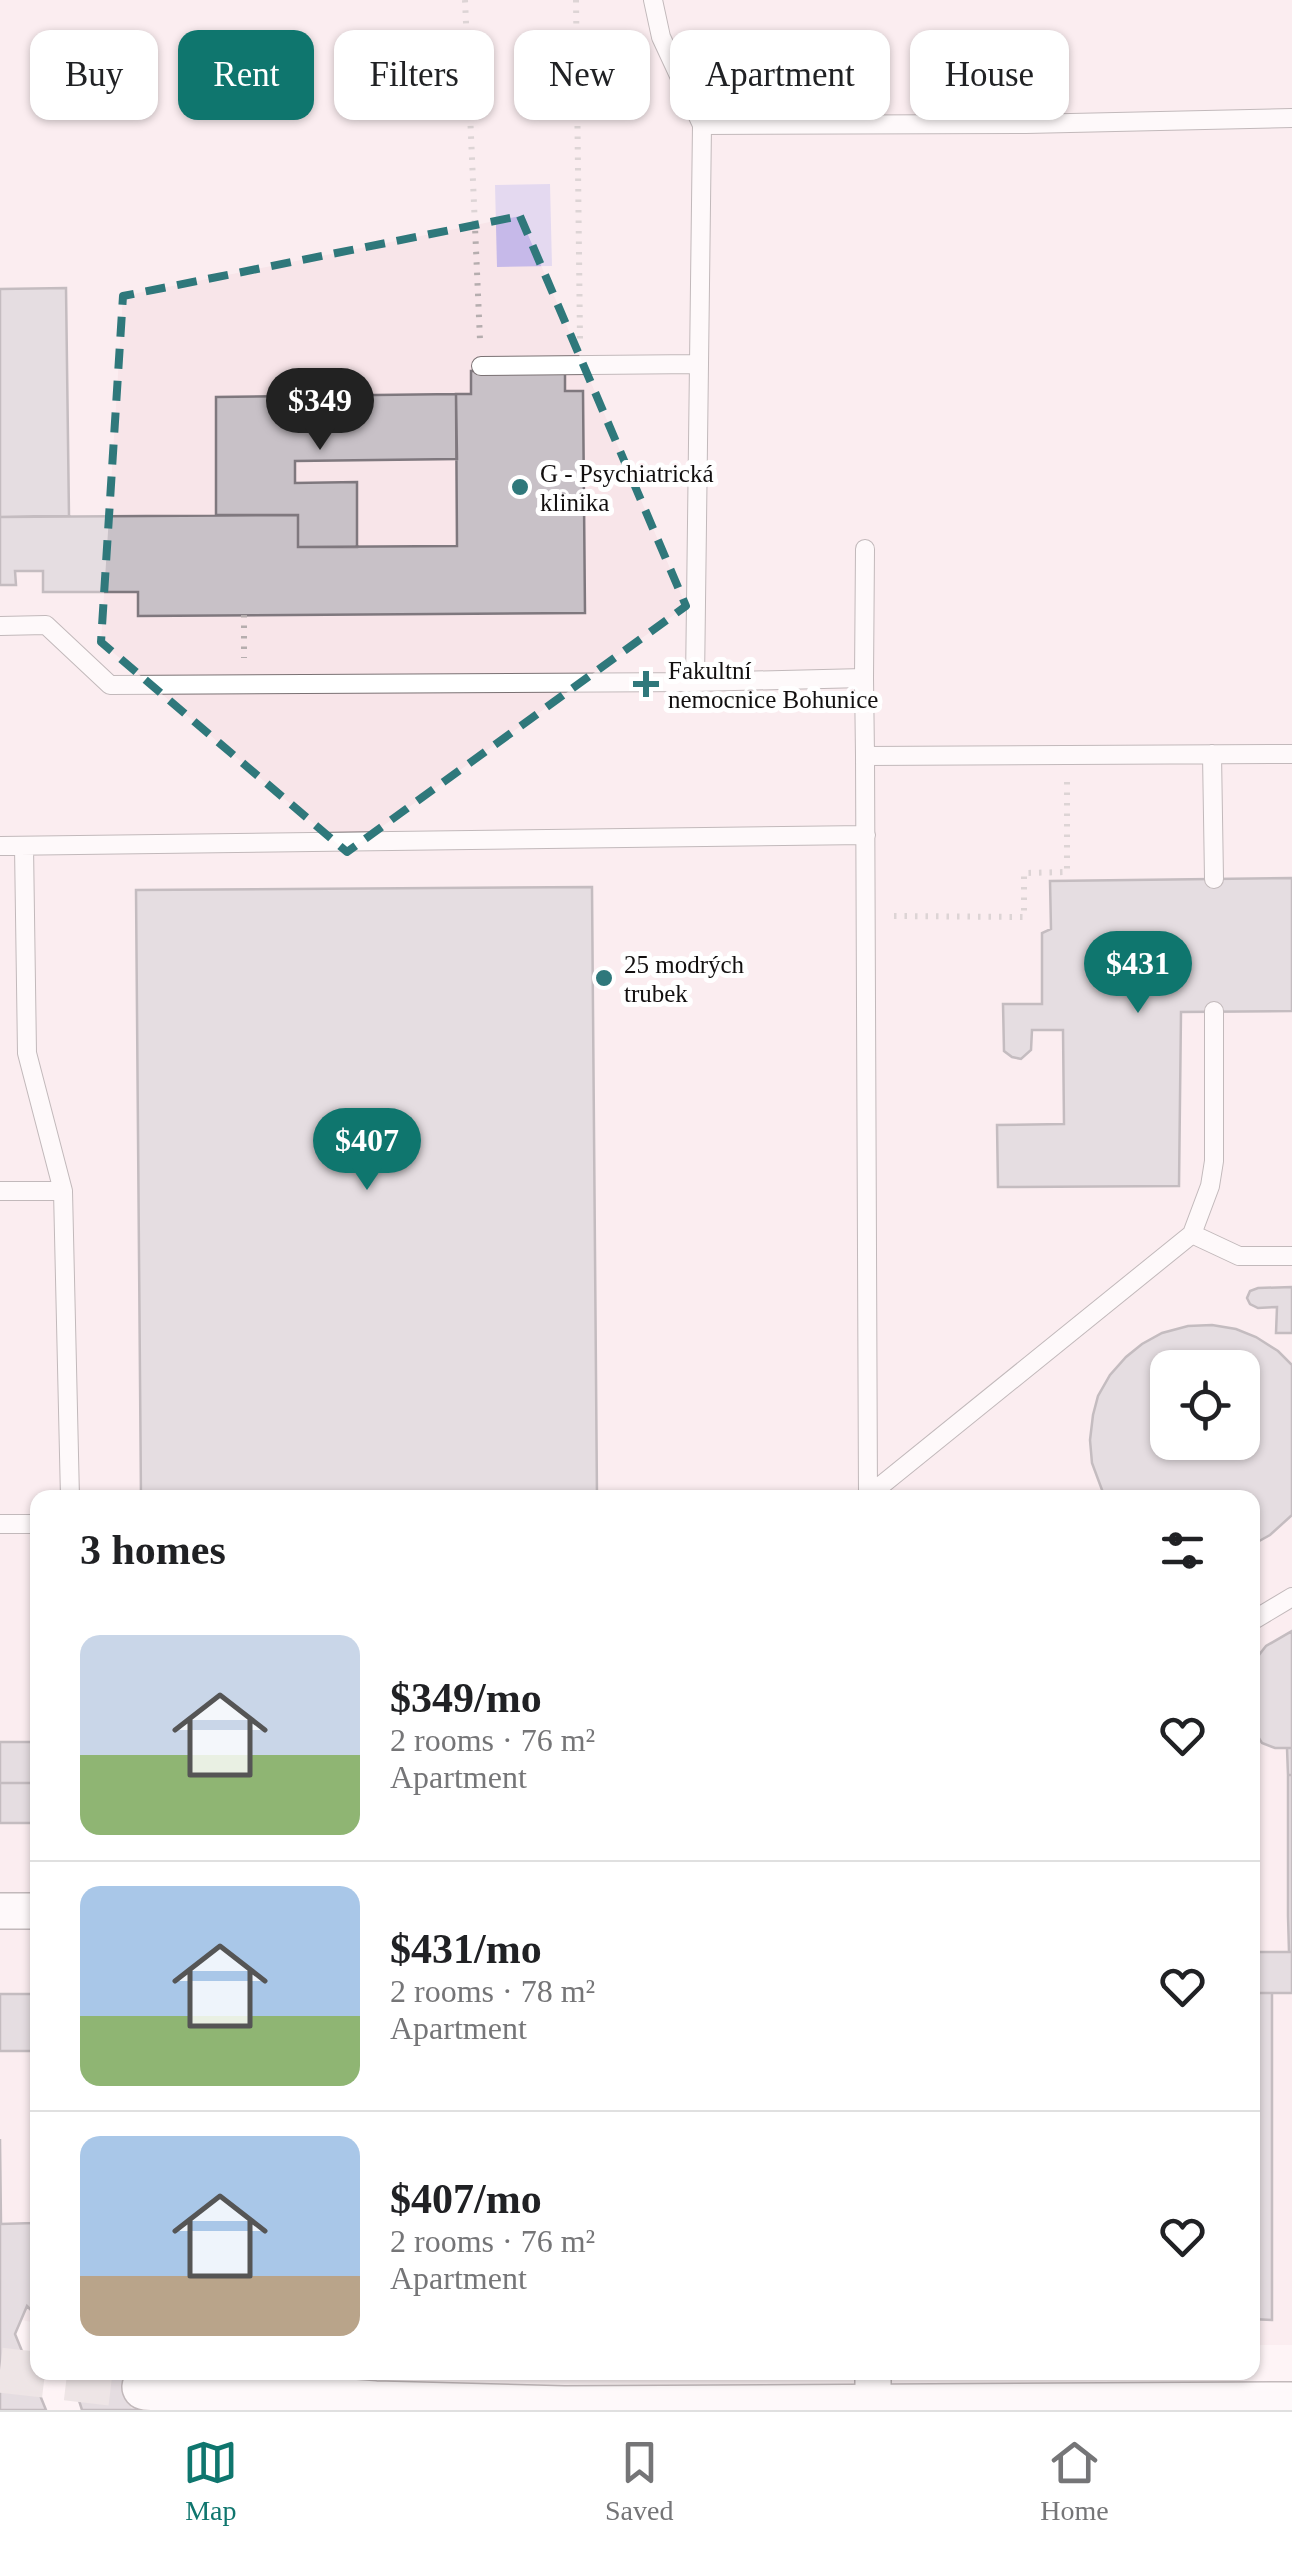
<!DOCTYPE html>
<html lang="en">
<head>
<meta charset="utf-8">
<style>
	:root { --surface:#fff; --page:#f6f6f6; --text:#202124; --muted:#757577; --line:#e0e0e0; --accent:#0f766e }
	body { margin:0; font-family:Georgia,serif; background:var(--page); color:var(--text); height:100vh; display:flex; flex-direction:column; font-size:38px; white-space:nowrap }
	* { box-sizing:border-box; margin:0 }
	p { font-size:32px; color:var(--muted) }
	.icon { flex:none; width:55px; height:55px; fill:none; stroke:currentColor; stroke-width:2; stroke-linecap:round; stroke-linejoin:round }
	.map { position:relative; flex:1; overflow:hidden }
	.drawer { position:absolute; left:30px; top:1490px; width:1230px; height:890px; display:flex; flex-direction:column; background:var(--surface); border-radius:20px; box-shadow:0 2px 8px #0004 }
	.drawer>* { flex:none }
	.banner { position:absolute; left:30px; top:30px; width:1232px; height:90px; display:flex; gap:20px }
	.tools { position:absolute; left:1150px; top:1350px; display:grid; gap:20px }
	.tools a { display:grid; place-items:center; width:110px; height:110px; border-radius:20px; background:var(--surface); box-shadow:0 2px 8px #0004; font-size:50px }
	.price { position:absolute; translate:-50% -85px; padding:0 22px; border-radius:35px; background:var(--accent); color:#fff; font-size:32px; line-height:65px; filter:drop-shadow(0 2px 5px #0008) }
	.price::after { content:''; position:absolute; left:50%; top:60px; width:30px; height:22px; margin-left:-15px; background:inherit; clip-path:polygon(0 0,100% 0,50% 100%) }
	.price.on { background:#222; color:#fff }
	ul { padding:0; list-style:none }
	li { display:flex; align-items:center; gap:30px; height:250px; padding:0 50px }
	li+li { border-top:2px solid var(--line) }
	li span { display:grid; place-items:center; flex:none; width:280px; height:200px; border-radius:20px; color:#555 }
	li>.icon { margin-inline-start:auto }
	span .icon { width:120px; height:120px; fill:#fffc; stroke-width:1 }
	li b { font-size:42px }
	h2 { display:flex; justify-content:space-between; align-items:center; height:120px; padding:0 50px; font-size:42px }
	.tag { padding:0 35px; border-radius:20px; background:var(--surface); box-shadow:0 2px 8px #0004; font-size:35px; line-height:90px }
	.tag.on { background:var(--accent); color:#fff }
	.tabs { display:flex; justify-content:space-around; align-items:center; height:140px; border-top:2px solid var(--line); background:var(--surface); font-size:28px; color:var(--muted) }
	.tabs a { display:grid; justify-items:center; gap:5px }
	.tabs .on { color:var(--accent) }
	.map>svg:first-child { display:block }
	.built { fill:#f8e5e9; fill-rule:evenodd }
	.water { fill:#c6b9e9 }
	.building { fill:#c8c1c7; stroke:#7f787e; stroke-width:2.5; fill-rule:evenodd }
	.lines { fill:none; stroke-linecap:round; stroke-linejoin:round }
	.tertiary-tunnel { stroke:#dbd2d2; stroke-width:45; stroke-dasharray:45 22; stroke-linecap:butt }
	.service-casing { stroke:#7a7173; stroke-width:20 }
	.minor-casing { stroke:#7a7173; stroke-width:38 }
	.tertiary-casing { stroke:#7a7173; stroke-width:48 }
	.path { stroke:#b5adae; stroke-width:6; stroke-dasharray:2.5 8; stroke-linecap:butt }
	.service { stroke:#fff; stroke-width:18 }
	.minor { stroke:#fff; stroke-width:35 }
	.tertiary { stroke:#fff; stroke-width:45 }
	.marked { fill:none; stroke:#2f787b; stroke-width:8; stroke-dasharray:20 12; stroke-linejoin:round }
	.poi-dot { fill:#2f787b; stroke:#fff; stroke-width:4 }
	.labels { text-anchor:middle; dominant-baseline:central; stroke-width:10; stroke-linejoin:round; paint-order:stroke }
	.poi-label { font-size:25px; fill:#120f0f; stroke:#fff; text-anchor:start }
</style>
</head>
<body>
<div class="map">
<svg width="1292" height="2410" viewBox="0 0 1292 2410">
	<rect width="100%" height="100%" fill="#fef4f5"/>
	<path class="built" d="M0,0H1292V2345H1252V1498H38L37,2323L0,2316ZM1168,1368H1242V1442H1168Z"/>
	<path class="water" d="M550,184L552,266L497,267L495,185Z"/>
	<path class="building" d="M66,288L69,516L0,517V289Z
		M565,370V391H583L585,613L138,616V592H43V571H15L16,585H0V517L298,515V547L457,546L456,394H471V371Z
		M456,394L457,459L295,461V483L357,482V547H298V515H216V397Z
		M1292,878V1011L1181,1012L1179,1186L998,1187L997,1125L1064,1124L1063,1030H1032L1031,1050L1021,1059L1012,1057L1004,1051L1003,1004H1042V933L1051,929L1050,881Z
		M592,887L597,1498H141L136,890Z
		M1292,1287V1333H1276L1277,1307L1258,1308L1250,1304L1247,1298L1250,1291L1258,1288Z
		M1212,1325L1236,1329L1256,1337L1278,1351L1292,1365V1515L1270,1535L1252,1545V1498H1105L1092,1463L1090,1440L1093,1415L1098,1396L1110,1375L1126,1357L1142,1344L1162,1333L1188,1326ZM1168,1368H1242V1442H1168Z
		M1292,1631V1748H1275L1262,1743L1255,1732V1660L1266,1646Z
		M0,1742H38V1783H0Z
		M1287,1748H1292V1775H1288Z
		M1288,1775H1292V1952H1289L1288,1916Z
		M0,1783H38V1823H0Z
		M1252,1952H1292V1993H1252Z
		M1252,1993H1272V2320L1252,2319Z
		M0,1994H38V2051H0Z
		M0,2139L1,2224L33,2223L38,2214V2317L27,2306L15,2334L46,2410H0Z
		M70,2372H145L155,2410H82Z"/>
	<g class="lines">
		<path class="tertiary-tunnel" d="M0,2370L145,2387"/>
		<g class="service-casing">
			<path id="service" d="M653,0L661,37L702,125L695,682
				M702,125L1026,124L1292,118
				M481,366L699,364
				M0,626L46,625L110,685L695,682L864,678L865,756
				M864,678L865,549
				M1212,754L1214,879
				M0,846L866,835
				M24,846L27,1053L63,1191L70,1498
				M0,1191H63
				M1192,1234L1239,1256H1292
				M868,1496L1192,1234L1210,1186L1214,1161V1011
				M868,1498L865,756L1292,754
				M0,1524H38
				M1252,1621L1292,1597"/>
		</g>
		<g class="minor-casing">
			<path id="minor" d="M0,1911H38
				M873,2372V2410"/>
		</g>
		<g class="tertiary-casing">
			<path id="tertiary" d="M145,2387L375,2404L564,2409L1292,2405"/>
		</g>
		<path class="path" d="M465,0L480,340
			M576,0L580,339
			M244,615V658
			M894,916L1024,917V873L1067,872V782"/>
		<use href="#service" class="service"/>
		<use href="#minor" class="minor"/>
		<use href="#tertiary" class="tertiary"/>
	</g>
	<path d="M0 0H1292V2410H0ZM520,216L686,606L347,852L101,642L123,296Z" fill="#fef4f5" fill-opacity=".55" fill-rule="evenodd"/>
	<path class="marked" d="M520,216L686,606L347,852L101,642L123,296Z"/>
	<g class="poi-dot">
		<circle cx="520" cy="487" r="10"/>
		<path d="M641 669h10v10h10v10h-10v10h-10v-10h-10v-10h10z"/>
		<circle cx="604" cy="978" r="10"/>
	</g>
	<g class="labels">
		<g class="poi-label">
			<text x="540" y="473">G - Psychiatrická<tspan x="540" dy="29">klinika</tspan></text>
			<text x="668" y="670">Fakultní<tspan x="668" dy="29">nemocnice Bohunice</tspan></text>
			<text x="624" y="964">25 modrých<tspan x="624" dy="29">trubek</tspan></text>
		</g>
	</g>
</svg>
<div class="tools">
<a><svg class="icon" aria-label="locate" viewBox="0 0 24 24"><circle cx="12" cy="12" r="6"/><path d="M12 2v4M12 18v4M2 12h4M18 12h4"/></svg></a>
</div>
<b class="price on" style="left:320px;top:453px">$349</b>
<b class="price" style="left:1138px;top:1016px">$431</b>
<b class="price" style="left:367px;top:1193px">$407</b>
<div class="banner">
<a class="tag">Buy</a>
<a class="tag on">Rent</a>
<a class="tag">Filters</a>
<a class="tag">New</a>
<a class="tag">Apartment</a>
<a class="tag">House</a>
</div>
<section class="drawer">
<h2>3 homes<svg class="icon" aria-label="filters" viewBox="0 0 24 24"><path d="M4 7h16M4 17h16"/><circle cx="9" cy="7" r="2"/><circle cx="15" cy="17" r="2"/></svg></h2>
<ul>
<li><span style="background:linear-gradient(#c9d6e8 60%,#8fb573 0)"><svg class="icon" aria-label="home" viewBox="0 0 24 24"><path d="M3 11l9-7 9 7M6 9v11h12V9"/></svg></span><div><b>$349/mo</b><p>2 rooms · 76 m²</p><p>Apartment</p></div><svg class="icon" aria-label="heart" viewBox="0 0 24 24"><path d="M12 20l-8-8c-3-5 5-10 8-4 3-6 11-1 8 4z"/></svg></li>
<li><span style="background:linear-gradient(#a9c7e8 65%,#8fb573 0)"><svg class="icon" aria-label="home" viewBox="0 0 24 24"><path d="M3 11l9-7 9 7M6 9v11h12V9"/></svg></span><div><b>$431/mo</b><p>2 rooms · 78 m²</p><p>Apartment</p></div><svg class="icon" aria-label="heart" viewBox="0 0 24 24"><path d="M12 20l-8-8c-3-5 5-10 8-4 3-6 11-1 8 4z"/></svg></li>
<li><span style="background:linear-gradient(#a9c7e8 70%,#b9a48a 0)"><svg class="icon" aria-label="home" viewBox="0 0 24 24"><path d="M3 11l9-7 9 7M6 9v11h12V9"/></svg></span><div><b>$407/mo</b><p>2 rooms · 76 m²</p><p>Apartment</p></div><svg class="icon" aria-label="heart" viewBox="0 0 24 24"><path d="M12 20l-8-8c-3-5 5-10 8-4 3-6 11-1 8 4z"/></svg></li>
</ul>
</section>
</div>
<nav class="tabs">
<a class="on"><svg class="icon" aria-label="map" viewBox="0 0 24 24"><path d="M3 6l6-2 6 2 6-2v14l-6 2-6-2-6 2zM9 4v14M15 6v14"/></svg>Map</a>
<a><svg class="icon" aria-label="saved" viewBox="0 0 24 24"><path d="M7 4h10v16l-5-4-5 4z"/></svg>Saved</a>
<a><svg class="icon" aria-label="home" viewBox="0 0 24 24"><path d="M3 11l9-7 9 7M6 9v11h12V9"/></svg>Home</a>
</nav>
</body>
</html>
